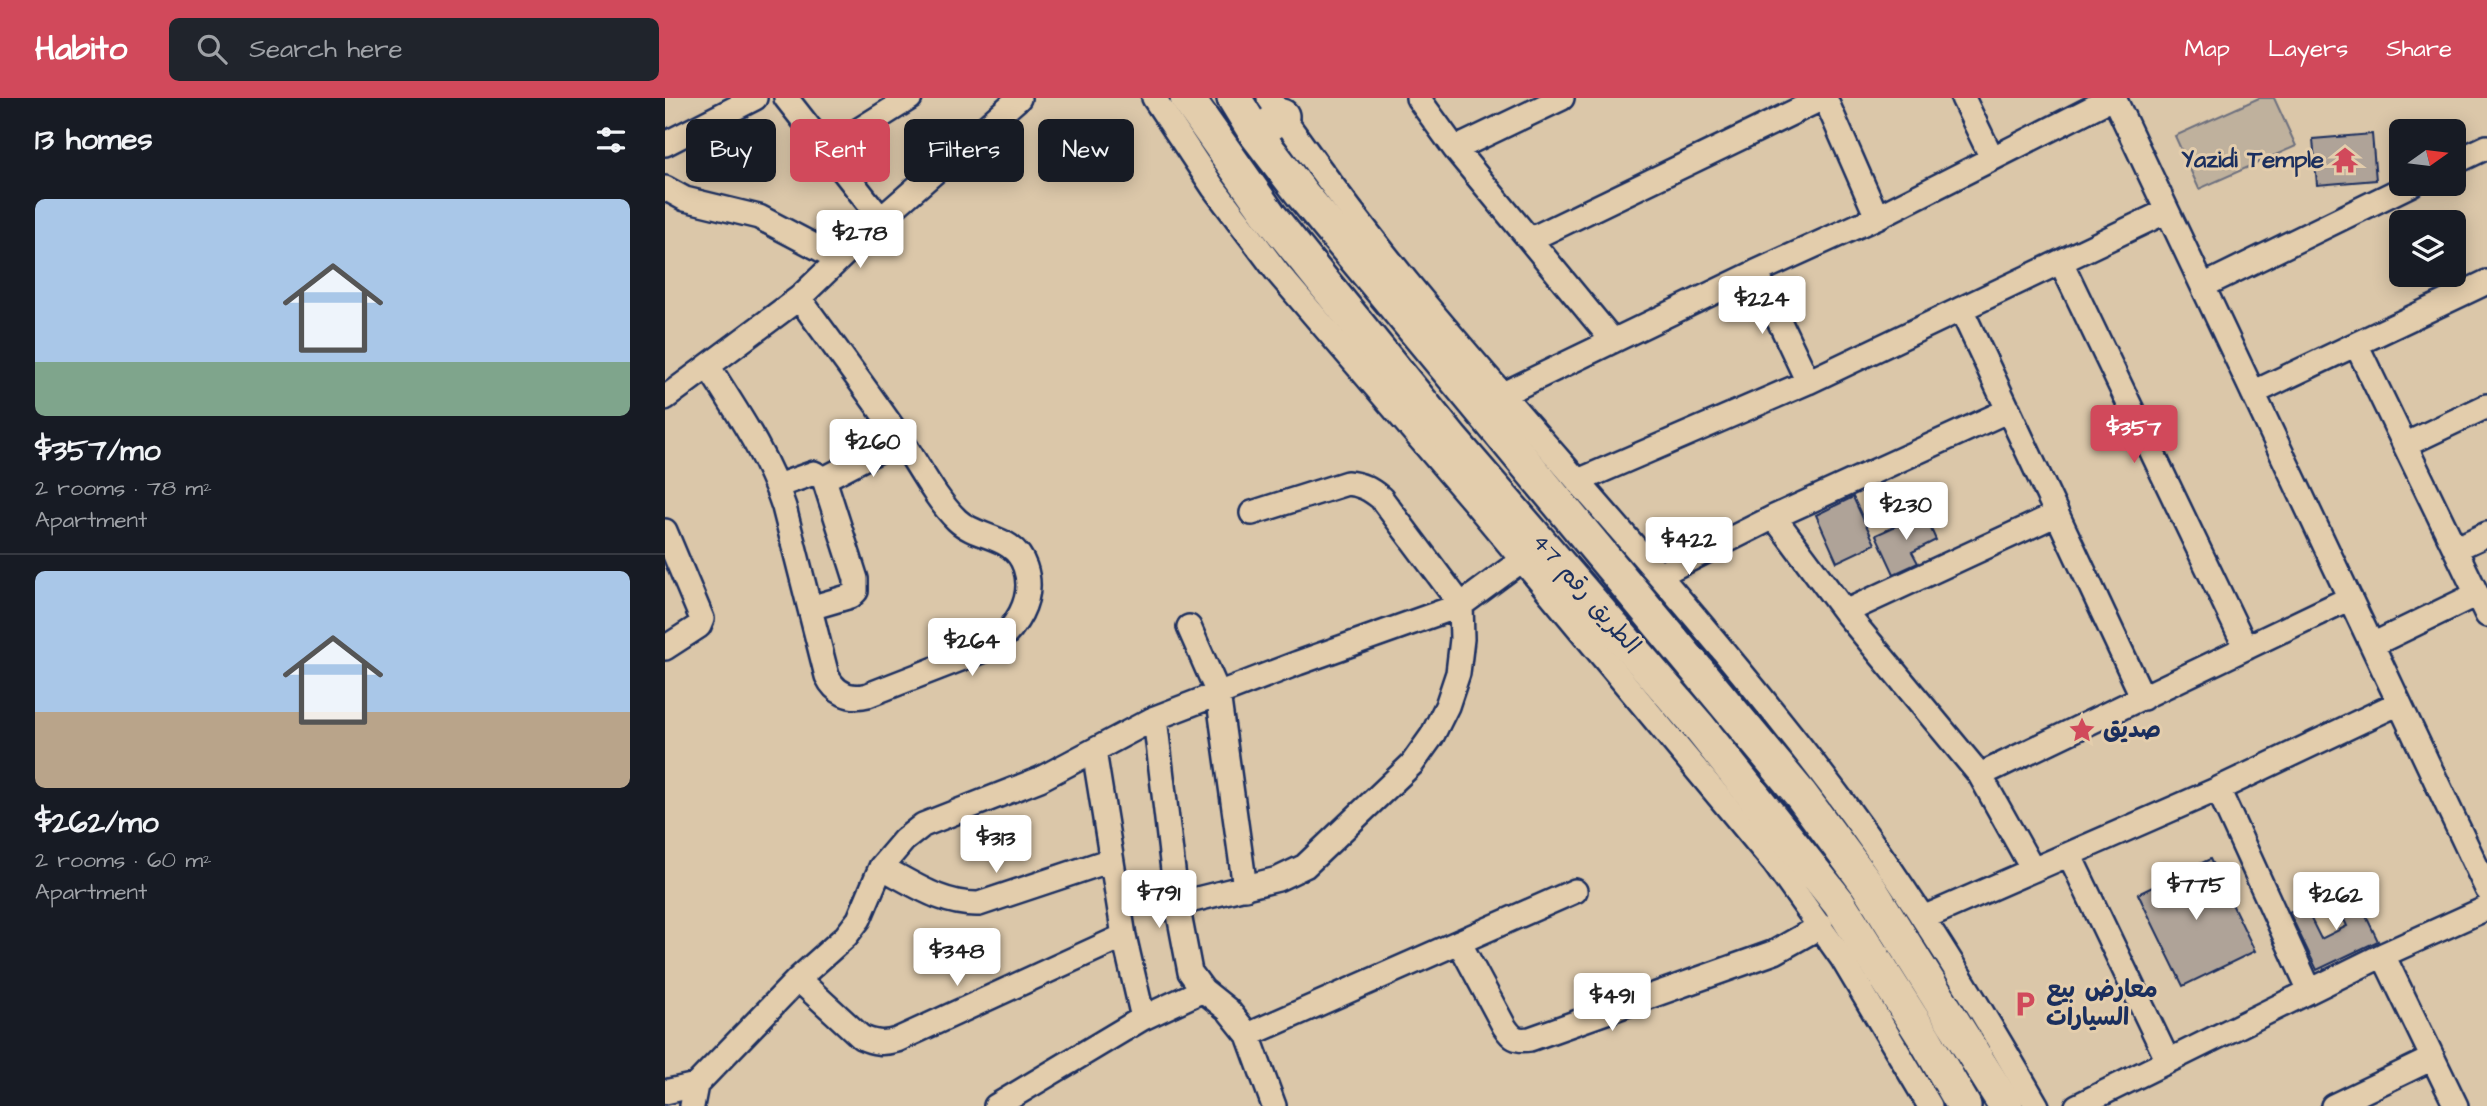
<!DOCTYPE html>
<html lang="en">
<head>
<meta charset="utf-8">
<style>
	:root { --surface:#171b24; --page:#20242c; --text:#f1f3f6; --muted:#9ea1a6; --line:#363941; --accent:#d1495b }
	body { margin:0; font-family:"Architects Daughter","Playpen Sans Arabic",sans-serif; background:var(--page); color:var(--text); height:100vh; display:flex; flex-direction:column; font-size:26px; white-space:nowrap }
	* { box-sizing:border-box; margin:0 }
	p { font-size:23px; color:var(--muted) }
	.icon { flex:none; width:38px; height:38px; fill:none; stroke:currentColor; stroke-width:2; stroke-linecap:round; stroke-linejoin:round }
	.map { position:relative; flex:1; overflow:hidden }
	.drawer { display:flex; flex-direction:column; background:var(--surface); width:665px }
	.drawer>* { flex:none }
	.guide { position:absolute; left:21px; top:21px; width:665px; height:63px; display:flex; gap:14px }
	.needle { width:46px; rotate:76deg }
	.controls { position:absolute; left:1724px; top:21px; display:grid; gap:14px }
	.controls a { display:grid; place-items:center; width:77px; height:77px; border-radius:10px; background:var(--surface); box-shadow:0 4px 18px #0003; font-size:35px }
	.price { position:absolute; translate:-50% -60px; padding:0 16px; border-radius:7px; background:#fff; color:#222; font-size:23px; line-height:46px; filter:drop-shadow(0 2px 4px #0008) }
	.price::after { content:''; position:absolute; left:50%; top:42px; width:21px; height:16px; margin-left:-10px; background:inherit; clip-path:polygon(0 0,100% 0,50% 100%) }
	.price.current { background:var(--accent); color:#fff }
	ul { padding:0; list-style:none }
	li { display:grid; align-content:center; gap:14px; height:371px; padding:0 35px }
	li+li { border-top:2px solid var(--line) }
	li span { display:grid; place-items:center; height:217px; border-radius:10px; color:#555 }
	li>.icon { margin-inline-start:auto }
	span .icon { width:126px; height:126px; fill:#fffc; stroke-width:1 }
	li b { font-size:30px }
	h2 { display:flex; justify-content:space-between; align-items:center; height:84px; padding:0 35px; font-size:30px }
	.tag { padding:0 24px; border-radius:10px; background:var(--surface); box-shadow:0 4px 18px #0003; font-size:24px; line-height:63px }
	.tag.current { background:var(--accent); color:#fff }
	header { display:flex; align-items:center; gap:42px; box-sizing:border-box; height:98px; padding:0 35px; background:var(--accent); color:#fff }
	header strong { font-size:33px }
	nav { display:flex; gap:38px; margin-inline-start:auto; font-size:24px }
	.search { width:490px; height:63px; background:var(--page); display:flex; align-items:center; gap:18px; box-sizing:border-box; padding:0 24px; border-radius:10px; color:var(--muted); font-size:26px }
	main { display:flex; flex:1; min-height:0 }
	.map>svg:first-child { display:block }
	.pitch { fill:#bfb19d; stroke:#6d707e; stroke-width:2 }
	.building { fill:#afa398; stroke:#1b2f5e; stroke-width:2 }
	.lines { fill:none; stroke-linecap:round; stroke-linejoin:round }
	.minor-casing { stroke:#1b2f5e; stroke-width:28 }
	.highway-casing { stroke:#1b2f5e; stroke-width:38 }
	.minor { stroke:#e3cdac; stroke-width:23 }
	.highway { stroke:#e3cdac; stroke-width:33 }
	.labels { text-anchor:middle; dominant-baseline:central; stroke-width:6; stroke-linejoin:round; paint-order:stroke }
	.poi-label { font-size:24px; font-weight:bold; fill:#1b2f5e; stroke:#e3cdac; text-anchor:start }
	.street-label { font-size:24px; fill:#1b2f5e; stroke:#e3cdac }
</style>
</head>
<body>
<header>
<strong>Habito</strong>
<div class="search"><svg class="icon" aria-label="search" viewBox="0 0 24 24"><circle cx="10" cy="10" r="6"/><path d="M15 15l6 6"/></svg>Search here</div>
<nav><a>Map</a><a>Layers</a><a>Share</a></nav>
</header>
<main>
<section class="drawer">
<h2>13 homes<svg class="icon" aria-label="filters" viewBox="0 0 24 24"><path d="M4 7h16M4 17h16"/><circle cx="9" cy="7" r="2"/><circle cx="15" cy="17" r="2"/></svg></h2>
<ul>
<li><span style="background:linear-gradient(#a9c7e8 75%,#7fa58c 0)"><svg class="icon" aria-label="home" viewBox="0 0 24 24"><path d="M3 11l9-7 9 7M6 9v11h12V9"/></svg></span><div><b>$357/mo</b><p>2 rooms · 78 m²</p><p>Apartment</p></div></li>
<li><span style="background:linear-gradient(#a9c7e8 65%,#b9a48a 0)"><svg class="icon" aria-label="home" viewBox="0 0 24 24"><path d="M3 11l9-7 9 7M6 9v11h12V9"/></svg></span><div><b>$262/mo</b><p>2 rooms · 60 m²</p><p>Apartment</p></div></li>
</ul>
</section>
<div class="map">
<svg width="1822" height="1008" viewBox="0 0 1822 1008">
	<rect width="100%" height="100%" fill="#dbc7a9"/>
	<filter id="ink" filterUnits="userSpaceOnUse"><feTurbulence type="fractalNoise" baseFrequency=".0143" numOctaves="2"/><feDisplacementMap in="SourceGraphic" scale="14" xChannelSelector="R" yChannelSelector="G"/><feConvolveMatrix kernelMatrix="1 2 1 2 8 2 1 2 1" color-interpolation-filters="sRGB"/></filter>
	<g filter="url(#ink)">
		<path class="pitch" d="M1594,0H1609L1631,48L1534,91L1510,38Z"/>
		<path class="building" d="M1707,36L1711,82L1652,87L1648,41Z
			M1188,399L1210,446L1172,464L1151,417Z
			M1259,415L1271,442L1247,454L1253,465L1229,476L1211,437Z
			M1545,761L1590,853L1518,888L1473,796Z
			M1688,791L1713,843L1652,872L1624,814L1639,807L1656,841L1682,828L1669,800Z"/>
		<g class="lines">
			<g class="minor-casing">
				<path id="minor" d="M121,0L216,121
					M489,0L548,89L613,175L809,404L1110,766L1177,860L1265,1008
					M604,0C654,71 706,141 762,208C892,363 1030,511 1153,671C1235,777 1305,892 1372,1008
					M753,0L790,51L948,243
					M1160,0L1212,119
					M1298,0L1327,60
					M1449,0L1822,791
					M0,46L90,0
					M790,51L897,0
					M162,52L245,0
					M1788,65L1822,49
					M0,90L20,101L94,119L174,161
					M866,141L1158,0
					M1396,164L1581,550
					M1091,174L1143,284
					M1538,188L1747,86
					M1296,211L1478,600
					M1691,246L1822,517
					M43,268C72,314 102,357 119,409L162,578C170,595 185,602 203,597L324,550C350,533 371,501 360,469C349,436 313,442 292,422C272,403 253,367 237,343C204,295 169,248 134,200
					M1588,295L1822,184
					M838,296L1091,174L1212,119L1447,0
					M0,300L134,200L216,121L354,0
					M1740,347L1822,308
					M159,381L236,341
					M913,383L1143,284L1502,113
					M112,388L149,375L159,381L191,481V493L186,498L145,510
					M1109,419L1180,514L1315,677L1368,772
					M0,433L37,521L34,528L0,550
					M1790,451L1822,436
					M994,477L1109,419L1344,312
					M1180,514L1392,416
					M524,529L553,595L580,790
					M1707,547L1812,496
					M490,620L512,806L525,874L538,892L563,912L583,937L609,1008
					M429,653L459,838L478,920
					M1315,677L1685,500
					M1553,691L1645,893
					M1404,756L1503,963
					M216,769C247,785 277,807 314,806L446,762
					M512,806L613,781L640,768L747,666L767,638L782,608L793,575L797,541L796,507L716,400C705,391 696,386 682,385L587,415
					M1258,820L1553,691L1734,605
					M794,844L839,928C847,940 851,943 865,941L1110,854L1156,828
					M1718,857L1791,1008
					M133,881L196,939C209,945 218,946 232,942L459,838
					M583,937L910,793
					M0,994L31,987
					M27,1008L31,987L133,881L181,838L194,821L216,769L239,742L258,727L375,681L490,620L633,565L796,507L857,462
					M331,1008L478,920L538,892
					M1412,1008L1718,857L1822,810
					M1668,1008L1768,960"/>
			</g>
			<g class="highway-casing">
				<path id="highway" d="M522,0L605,118L659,185L786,341L1034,629L1174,805L1260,941L1299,1008
					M569,0L591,36L638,97L1136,697L1202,786L1341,1008
					M591,36L617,18"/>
			</g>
			<use href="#minor" class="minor"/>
			<use href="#highway" class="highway"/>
		</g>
	</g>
	<defs>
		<g id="temple-bare" transform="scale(2.1)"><path d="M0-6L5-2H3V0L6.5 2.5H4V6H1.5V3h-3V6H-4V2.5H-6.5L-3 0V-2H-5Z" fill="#d1495b" stroke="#e3cdac" stroke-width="2.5" paint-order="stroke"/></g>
		<g id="sight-bare" transform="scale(2.1)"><path d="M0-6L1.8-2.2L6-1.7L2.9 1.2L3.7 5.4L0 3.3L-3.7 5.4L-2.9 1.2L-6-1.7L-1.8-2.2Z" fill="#d1495b" stroke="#e3cdac" stroke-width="2.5" paint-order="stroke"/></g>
		<g id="parking-bare" transform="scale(2.1)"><path d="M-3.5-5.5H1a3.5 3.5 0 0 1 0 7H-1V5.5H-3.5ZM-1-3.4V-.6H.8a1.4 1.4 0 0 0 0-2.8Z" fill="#d1495b" stroke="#e3cdac" stroke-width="2.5" paint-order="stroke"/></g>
	</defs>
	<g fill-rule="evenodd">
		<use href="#temple-bare" x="1680" y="62"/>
		<use href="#sight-bare" x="1417" y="632"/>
		<use href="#parking-bare" x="1360" y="906"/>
	</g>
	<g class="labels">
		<g class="poi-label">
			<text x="1659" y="62" text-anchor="end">Yazidi Temple</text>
			<text x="1438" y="632">صديق</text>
			<text x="1381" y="892">معارض بيع<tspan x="1381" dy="28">السيارات</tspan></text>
		</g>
		<g class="street-label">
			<text transform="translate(921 496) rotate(49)">الطريق رقم 47</text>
		</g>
	</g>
</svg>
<div class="controls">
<a><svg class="needle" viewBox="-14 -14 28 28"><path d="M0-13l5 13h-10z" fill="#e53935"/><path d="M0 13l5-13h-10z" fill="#9ea1a6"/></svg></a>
<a><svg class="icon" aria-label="layers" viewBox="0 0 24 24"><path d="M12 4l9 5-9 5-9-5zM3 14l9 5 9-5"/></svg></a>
</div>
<b class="price" style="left:195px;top:172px">$278</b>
<b class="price" style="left:1097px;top:238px">$224</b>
<b class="price current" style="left:1469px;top:367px">$357</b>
<b class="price" style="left:208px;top:381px">$260</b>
<b class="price" style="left:1241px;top:444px">$230</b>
<b class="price" style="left:1024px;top:479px">$422</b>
<b class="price" style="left:307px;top:580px">$264</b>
<b class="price" style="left:331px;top:777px">$313</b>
<b class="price" style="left:1531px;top:824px">$775</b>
<b class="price" style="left:494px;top:832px">$791</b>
<b class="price" style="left:1671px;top:834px">$262</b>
<b class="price" style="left:292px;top:890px">$348</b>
<b class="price" style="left:947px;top:935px">$491</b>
<div class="guide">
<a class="tag">Buy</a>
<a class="tag current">Rent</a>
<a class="tag">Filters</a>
<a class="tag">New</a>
</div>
</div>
</main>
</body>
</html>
